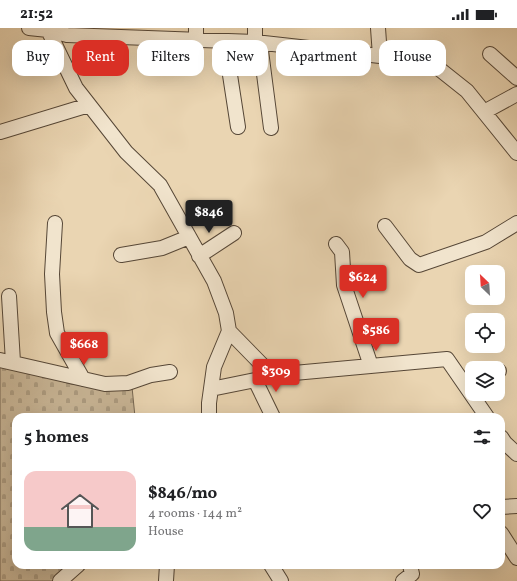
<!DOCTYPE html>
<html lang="en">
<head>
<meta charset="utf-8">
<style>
	:root { --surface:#fff; --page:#f6f6f6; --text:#202124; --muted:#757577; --accent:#d93025 }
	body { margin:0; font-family:Vollkorn,serif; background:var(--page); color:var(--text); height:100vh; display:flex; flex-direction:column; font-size:15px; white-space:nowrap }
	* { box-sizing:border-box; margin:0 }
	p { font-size:13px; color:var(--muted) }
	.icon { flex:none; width:22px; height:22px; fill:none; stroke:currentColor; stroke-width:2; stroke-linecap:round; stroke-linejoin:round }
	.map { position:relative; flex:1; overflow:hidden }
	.side { position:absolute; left:12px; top:385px; width:493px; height:156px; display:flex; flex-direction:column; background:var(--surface); border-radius:12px; box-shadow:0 4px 16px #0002 }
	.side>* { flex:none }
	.top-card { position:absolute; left:12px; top:12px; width:493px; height:36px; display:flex; gap:8px }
	.needle { width:26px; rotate:335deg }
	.controls { position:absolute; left:465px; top:237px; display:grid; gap:8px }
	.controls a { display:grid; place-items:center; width:40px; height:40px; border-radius:8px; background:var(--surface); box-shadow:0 4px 16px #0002; font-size:20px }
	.price { position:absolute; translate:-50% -34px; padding:0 9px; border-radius:4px; background:var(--accent); color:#fff; font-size:13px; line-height:26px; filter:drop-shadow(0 1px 2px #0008) }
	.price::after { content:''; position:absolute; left:50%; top:24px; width:12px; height:9px; margin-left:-6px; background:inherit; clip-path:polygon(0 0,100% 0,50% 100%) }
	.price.active { background:#222; color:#fff }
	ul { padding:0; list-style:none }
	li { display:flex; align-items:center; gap:12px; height:100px; padding:0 12px }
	li span { display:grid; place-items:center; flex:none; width:112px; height:80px; border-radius:12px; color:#555 }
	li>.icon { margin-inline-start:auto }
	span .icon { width:48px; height:48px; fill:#fffc; stroke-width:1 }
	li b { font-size:17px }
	h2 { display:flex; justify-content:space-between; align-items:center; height:48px; padding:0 12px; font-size:17px }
	.pill { padding:0 14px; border-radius:12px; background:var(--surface); box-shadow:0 4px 16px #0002; font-size:14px; line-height:36px }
	.pill.active { background:var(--accent); color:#fff }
	.status { display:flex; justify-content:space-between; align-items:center; height:28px; padding:0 20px; background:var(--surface); direction:ltr }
	.status svg { height:11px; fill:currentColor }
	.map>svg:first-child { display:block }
	.cemetery { fill:url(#cemetery-stones); stroke:#766652 }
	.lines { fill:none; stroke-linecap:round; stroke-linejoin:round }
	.minor-casing { stroke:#564737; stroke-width:16 }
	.minor { stroke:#f1e4cd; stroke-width:14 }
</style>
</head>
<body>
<div class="status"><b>21:52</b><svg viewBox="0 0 49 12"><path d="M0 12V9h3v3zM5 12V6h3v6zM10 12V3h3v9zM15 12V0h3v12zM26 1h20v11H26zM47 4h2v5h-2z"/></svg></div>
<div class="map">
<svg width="517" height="553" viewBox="0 0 517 553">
	<defs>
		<pattern id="cemetery-stones" width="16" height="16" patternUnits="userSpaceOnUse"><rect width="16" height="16" fill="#c8b596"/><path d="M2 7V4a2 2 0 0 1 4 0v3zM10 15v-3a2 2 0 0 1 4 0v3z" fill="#ac9b80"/></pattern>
	</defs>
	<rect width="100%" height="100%" fill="#ead5b2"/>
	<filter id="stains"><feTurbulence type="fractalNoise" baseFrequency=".005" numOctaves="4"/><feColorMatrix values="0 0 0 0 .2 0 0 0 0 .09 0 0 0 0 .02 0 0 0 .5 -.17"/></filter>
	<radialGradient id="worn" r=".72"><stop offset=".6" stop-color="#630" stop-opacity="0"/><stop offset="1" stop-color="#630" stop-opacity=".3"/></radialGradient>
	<path class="cemetery" d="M0,338L21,341L71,356L123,362L132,359L135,389H16V537H70L52,553H0Z"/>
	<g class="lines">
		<g class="minor-casing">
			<path id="minor" d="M29,0L48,2L67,7L255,14L407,31L433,36L467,63L517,125
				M196,0V13
				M255,0V14
				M378,0L380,28
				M48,2L76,60L126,124L160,157L214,253L226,285L229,303L214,339L209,375V389
				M228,14L230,47L238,99
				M260,15L271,100
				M490,26L517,50
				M484,84L517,66
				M0,104L89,77
				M55,195L52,246L54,284L57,305L83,351
				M385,198L410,231L419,237L486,214L517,195
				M336,216L342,224L344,257L371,338
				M121,227L162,220L189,209
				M199,228L234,205
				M9,268L13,334
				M229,303L272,347L447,331L487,389
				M0,332L105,356L128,355L151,347L170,344
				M498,343H499
				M255,352L273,389
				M211,361L255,352L272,347
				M501,409L505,415L517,426
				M501,479L517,478
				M501,505L517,530
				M271,537L281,553
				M60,553L78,537
				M166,553L167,537
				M403,553L412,546L410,537"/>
		</g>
		<use href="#minor" class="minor"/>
	</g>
	<rect width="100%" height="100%" filter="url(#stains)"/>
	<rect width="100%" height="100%" fill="url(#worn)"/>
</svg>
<div class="controls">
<a><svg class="needle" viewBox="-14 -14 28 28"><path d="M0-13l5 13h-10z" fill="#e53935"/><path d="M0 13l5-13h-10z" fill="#757577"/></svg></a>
<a><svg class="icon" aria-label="locate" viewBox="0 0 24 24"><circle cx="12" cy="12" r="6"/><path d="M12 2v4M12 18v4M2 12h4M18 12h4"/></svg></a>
<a><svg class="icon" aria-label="layers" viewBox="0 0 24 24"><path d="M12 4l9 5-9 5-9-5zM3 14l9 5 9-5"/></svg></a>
</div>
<b class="price active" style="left:209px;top:206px">$846</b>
<b class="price" style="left:363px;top:271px">$624</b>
<b class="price" style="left:376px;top:324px">$586</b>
<b class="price" style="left:84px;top:338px">$668</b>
<b class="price" style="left:276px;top:365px">$309</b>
<div class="top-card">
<a class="pill">Buy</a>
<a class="pill active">Rent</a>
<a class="pill">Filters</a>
<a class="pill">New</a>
<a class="pill">Apartment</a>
<a class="pill">House</a>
</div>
<section class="side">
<h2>5 homes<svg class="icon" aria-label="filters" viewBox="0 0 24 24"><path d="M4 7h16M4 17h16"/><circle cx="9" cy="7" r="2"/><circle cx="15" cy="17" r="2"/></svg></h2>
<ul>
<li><span style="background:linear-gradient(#f6c9c9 70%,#7fa58c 0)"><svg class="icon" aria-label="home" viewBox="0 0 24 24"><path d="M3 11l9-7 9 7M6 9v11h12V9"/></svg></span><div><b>$846/mo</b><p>4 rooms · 144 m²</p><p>House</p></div><svg class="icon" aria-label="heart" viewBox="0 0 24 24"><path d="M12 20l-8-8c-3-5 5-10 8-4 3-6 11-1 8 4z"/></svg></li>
</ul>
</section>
</div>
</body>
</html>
